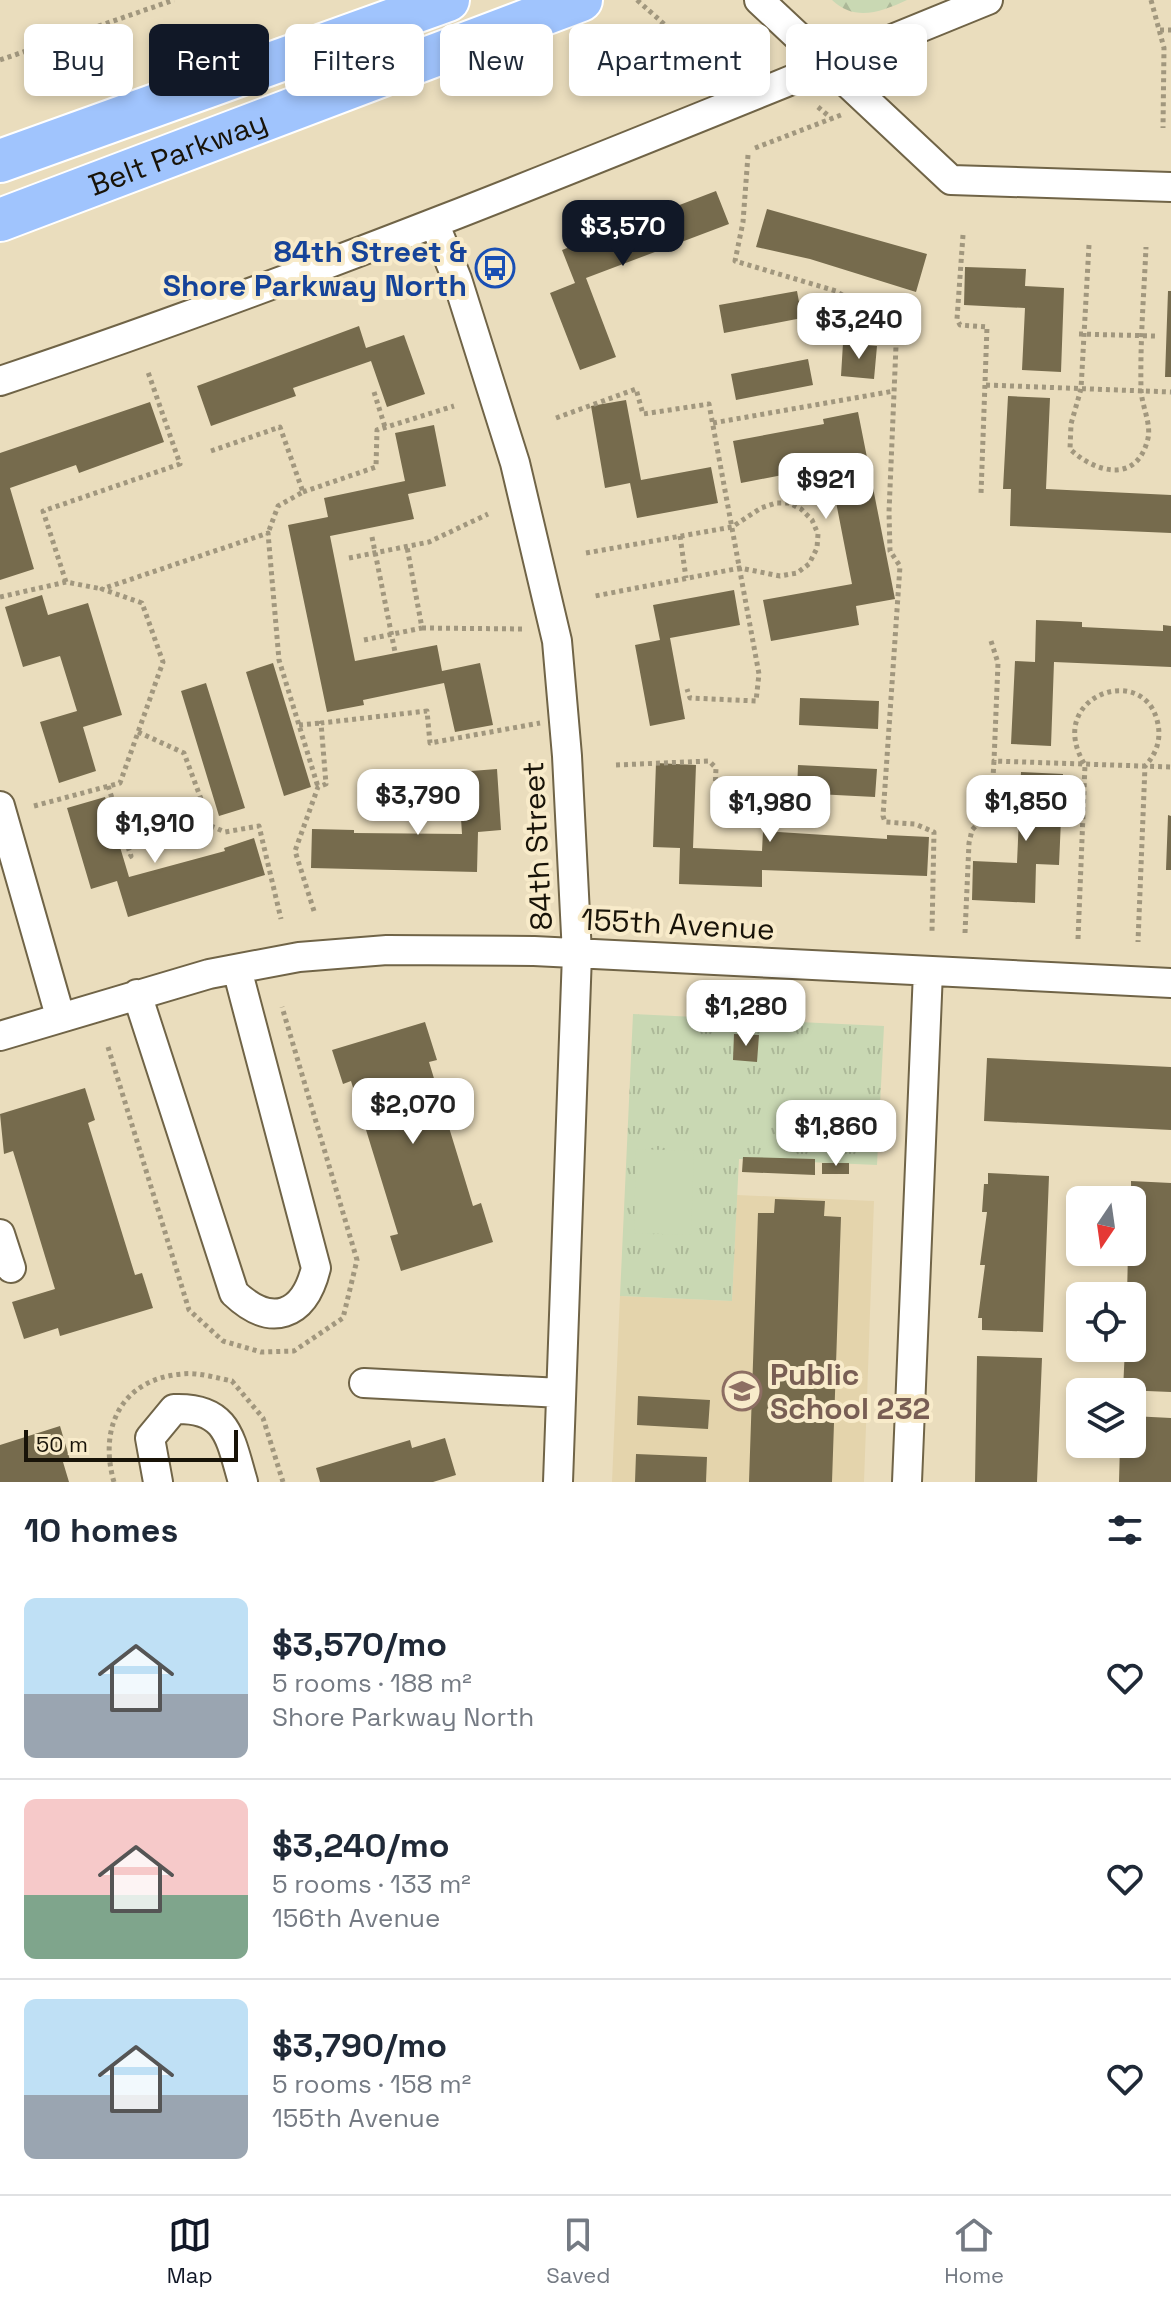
<!DOCTYPE html>
<html lang="en">
<head>
<meta charset="utf-8">
<style>
	:root { --surface:#fff; --page:#f2f2f3; --text:#1f2937; --muted:#747a83; --line:#e0e1e3; --accent:#111827 }
	body { margin:0; font-family:"Space Grotesk",sans-serif; background:var(--page); color:var(--text); height:100vh; display:flex; flex-direction:column; font-size:30px; white-space:nowrap }
	* { box-sizing:border-box; margin:0 }
	p { font-size:26px; color:var(--muted) }
	.icon { flex:none; width:44px; height:44px; fill:none; stroke:currentColor; stroke-width:2; stroke-linecap:round; stroke-linejoin:round }
	.map { position:relative; height:1482px; overflow:hidden }
	.panel { display:flex; flex-direction:column; background:var(--surface); flex:1 }
	.panel>* { flex:none }
	.banner { position:absolute; left:24px; top:24px; width:1124px; height:72px; display:flex; gap:16px }
	.needle { width:52px; rotate:193deg }
	.fabs { position:absolute; left:1066px; top:1186px; display:grid; gap:16px }
	.fabs a { display:grid; place-items:center; width:80px; height:80px; border-radius:12px; background:var(--surface); box-shadow:0 4px 12px #0003; font-size:40px }
	.scale { position:absolute; left:24px; bottom:20px; width:214px; box-sizing:border-box; padding-left:8px; border:4px solid #181308; border-top:0; font-size:22px; line-height:28px; white-space:nowrap; color:#181308; -webkit-text-stroke:6px #f8ebca; paint-order:stroke }
	.price { position:absolute; translate:-50% -68px; padding:0 18px; border-radius:16px; background:#fff; color:#222; font-size:26px; line-height:52px; filter:drop-shadow(0 2px 4px #0008) }
	.price::after { content:''; position:absolute; left:50%; top:48px; width:24px; height:18px; margin-left:-12px; background:inherit; clip-path:polygon(0 0,100% 0,50% 100%) }
	.price.active { background:var(--accent); color:#fff }
	ul { padding:0; list-style:none }
	li { display:flex; align-items:center; gap:24px; height:200px; padding:0 24px }
	li+li { border-top:2px solid var(--line) }
	li span { display:grid; place-items:center; flex:none; width:224px; height:160px; border-radius:12px; color:#555 }
	li>.icon { margin-inline-start:auto }
	span .icon { width:96px; height:96px; fill:#fffc; stroke-width:1 }
	li b { font-size:34px }
	h2 { display:flex; justify-content:space-between; align-items:center; height:96px; padding:0 24px; font-size:34px }
	.pill { padding:0 28px; border-radius:12px; background:var(--surface); box-shadow:0 4px 12px #0003; font-size:28px; line-height:72px }
	.pill.active { background:var(--accent); color:#fff }
	.tabs { display:flex; justify-content:space-around; align-items:center; height:112px; border-top:2px solid var(--line); background:var(--surface); font-size:22px; color:var(--muted) }
	.tabs a { display:grid; justify-items:center; gap:4px }
	.tabs .active { color:var(--accent) }
	.map>svg:first-child { display:block }
	.built { fill:#e4d4ac }
	.forest { fill:url(#forest-firs) }
	.park { fill:url(#park-tufts) }
	.garden { fill:#c9d8b3 }
	.building { fill:#766b4d }
	.lines { fill:none; stroke-linecap:round; stroke-linejoin:round }
	.minor-casing { stroke:#706447; stroke-width:32 }
	.highway-casing { stroke:#fff; stroke-width:46 }
	.path { stroke:#a1977e; stroke-width:5; stroke-dasharray:4 4; stroke-linecap:butt }
	.minor { stroke:#fff; stroke-width:28 }
	.highway { stroke:#a0c4fd; stroke-width:42 }
	.labels { text-anchor:middle; dominant-baseline:central; stroke-width:8; stroke-linejoin:round; paint-order:stroke }
	.street-label { font-size:30px; fill:#181308; stroke:#f8ebca }
	.transit-label { font-size:30px; font-weight:bold; fill:#164399; stroke:#f8ebca; text-anchor:end }
	.education-label { font-size:30px; font-weight:bold; fill:#785e54; stroke:#f8ebca; text-anchor:start }
</style>
</head>
<body>
<div class="map">
<svg width="1171" height="1482" viewBox="0 0 1171 1482">
	<defs>
		<pattern id="forest-firs" width="22" height="20" patternUnits="userSpaceOnUse" patternTransform="scale(2)"><rect width="22" height="20" fill="#c9d8b3"/><path d="M5 1l3.5 6h-7zM16 11l3.5 6h-7z" fill="#acb898"/></pattern>
		<pattern id="park-tufts" width="24" height="20" patternUnits="userSpaceOnUse" patternTransform="scale(2)"><rect width="24" height="20" fill="#c9d8b3"/><path d="M3 7l-1-3M5 7V3M7 7l1-3M15 17l-1-3M17 17v-4M19 17l1-3" fill="none" stroke="#acb898"/></pattern>
	</defs>
	<rect width="100%" height="100%" fill="#eaddbd"/>
	<path class="built" d="M737,1195L874,1201L864,1482H612L620,1296L732,1301Z"/>
	<path class="forest" d="M832,0H907C881,12 855,22 832,0Z"/>
	<path class="park" d="M633,1014L884,1026L877,1165L739,1159L732,1301L620,1296Z"/>
	<path class="garden" d="M636,1149L694,1151L691,1235L634,1233Z"/>
	<path class="building" d="M716,191L729,224L586,278L616,357L580,370L550,293L575,283L562,250Z
		M767,209L927,254L916,292L810,259L756,247Z
		M965,267L1026,269L1025,286L1064,288L1061,372L1022,370L1025,308L964,305Z
		M797,291L802,318L724,333L719,305Z
		M1168,291H1171V377H1165Z
		M359,326L366,348L404,335L425,394L387,407L371,361L293,388L296,396L211,426L197,386Z
		M843,343L877,346L874,379L841,376Z
		M808,359L813,385L736,400L731,374Z
		M1008,396L1050,398L1046,489L1171,495V533L1010,526L1011,489H1003Z
		M626,400L641,480L711,467L718,503L637,518L630,483L605,488L591,406Z
		M150,402L164,442L79,473L76,465L10,488L34,569L0,580V453Z
		M858,412L895,599L856,606L859,625L771,641L763,600L852,584L829,466L741,483L733,441L824,424L823,419Z
		M434,425L446,486L408,494L414,519L330,536L355,661L437,645L442,671L480,663L493,725L455,732L444,683L363,700L364,705L327,712L288,525L328,517L324,498L405,481L395,433Z
		M734,590L740,625L670,638L685,719L650,726L635,645L660,640L653,605Z
		M42,595L48,615L88,603L122,715L83,727L96,771L59,783L40,722L77,711L60,656L23,667L5,607Z
		M1036,620L1082,622V627L1163,631V625L1171,626V667L1054,662L1051,746L1011,744L1015,661L1035,662Z
		M273,663L311,787L284,796L246,672Z
		M206,683L245,808L219,816L181,691Z
		M800,698L879,701L878,729L799,725Z
		M656,763L696,765L693,848L762,851L763,831L887,839V835L929,837L927,876L762,870V887L679,884L680,848L653,847Z
		M798,765L877,769L875,797L797,793Z
		M497,769L501,830L478,832L477,872L311,868L312,829L354,830V833L462,834L458,772Z
		M1021,772L1063,774L1059,865L1036,864L1035,903L972,900L973,861L1017,863Z
		M105,797L129,877L225,851L224,848L254,838L265,875L128,917L117,881L91,889L67,808Z
		M1168,815L1171,816V870H1166Z
		M425,1022L437,1060L429,1062L473,1206L481,1203L493,1242L401,1271L390,1236L398,1234L351,1081L343,1084L332,1050Z
		M734,1034L759,1035L757,1062L733,1060Z
		M987,1058L1171,1067V1130L984,1121Z
		M85,1088L95,1120L88,1123L135,1275L142,1273L153,1308L60,1336L58,1328L24,1339L12,1302L55,1289L13,1151L4,1154L0,1114Z
		M743,1157L815,1159V1175L742,1172Z
		M822,1163H849V1174H822Z
		M988,1173L1049,1176L1043,1332L982,1330V1318H978L985,1265H980L987,1212H982L984,1184H988Z
		M1131,1181L1171,1183V1392L1123,1390L1125,1348H1132V1296H1127L1128,1252H1132Z
		M775,1199L825,1201L824,1216L841,1217L832,1482H749L758,1213H774Z
		M977,1356L1042,1358L1037,1482H975Z
		M638,1396L710,1400L708,1429L637,1425Z
		M1132,1416L1171,1418V1482H1119L1120,1444H1132Z
		M60,1426L70,1460L63,1462L69,1482H0V1445Z
		M445,1438L456,1475L433,1482H320L316,1468L410,1440L412,1448Z
		M636,1454L707,1457L706,1482H635Z"/>
	<g class="lines">
		<g class="minor-casing">
			<path id="minor" d="M759,0L951,180L1171,187
				M435,225L457,279L515,463L557,641L567,756L577,954L558,1482
				M0,381C335,269 661,133 988,0
				M0,806L60,1016
				M137,994L234,1293C271,1328 304,1317 316,1268L237,969
				M0,1036L209,974L299,957L387,950L534,951L1171,983
				M0,1234L11,1268
				M364,1383L561,1393
				M158,1482L150,1438L174,1409C228,1407 230,1438 243,1482
				M907,1482L928,971"/>
		</g>
		<g class="highway-casing">
			<g id="highway">
				<path d="M0,161L448,0"/>
				<path id="s1" d="M0,220L581,0"/>
			</g>
		</g>
		<path class="path" d="M637,0C674,33 686,39 695,89
			M1151,0L1164,48L1163,128
			M1160,30H1171
			M0,60L174,0
			M818,107L831,118
			M755,148L841,115
			M748,155L743,222L735,261L836,291L853,302L863,319L897,322L889,512L890,551L900,566L883,816L885,822L915,824L934,832L932,931
			M963,235L957,319L960,325L987,327L981,494
			M1089,245L1081,389L1071,424L1070,449C1094,472 1135,484 1147,442C1153,425 1141,406 1141,388C1140,341 1144,293 1146,247
			M1079,334L1155,336
			M986,385L1171,392
			M374,392L385,427
			M556,418L636,389L643,414L709,404L759,674L756,701L690,698L687,689
			M713,423L894,391
			M211,451L280,427L303,492L278,506L268,533
			M303,492L376,467L377,430L454,406
			M680,536L686,578
			M372,537L395,652
			M586,553L732,527L761,508L776,503H789L801,509L812,520L818,534L817,548L809,564L797,573L780,576L740,568L595,596
			M349,558L429,542L488,514
			M66,582L43,511L180,464L148,372
			M0,597L66,582L102,589
			M422,628L525,629
			M364,640L422,628L407,547
			M991,641L998,663L994,761
			M299,725L321,723
			M138,732L184,753L211,826L225,832L259,826L281,919
			M616,765L709,761L716,768L715,789
			M108,786L131,856L126,859
			M34,806L120,783L163,662L142,603L102,589L268,533L279,660L318,787
			M314,911L295,851L318,787L326,784L321,723L427,711L430,743L540,723
			M965,933L969,843L972,830L991,809L994,761L1171,767
			M1078,939L1085,765C1043,697 1142,662 1157,720C1162,738 1157,753 1145,766L1138,942
			M108,1047L189,1310L223,1341L261,1352L294,1351L343,1318L357,1260L282,1007
			M114,1482C98,1427 122,1379 182,1374C198,1372 217,1378 232,1381L263,1418L283,1482"/>
		<use href="#minor" class="minor"/>
		<use href="#highway" class="highway"/>
	</g>
	<defs>
		<g id="bus-ring" transform="scale(2)"><circle r="9.5" fill="#f8ebca" stroke="#1a4fb4" stroke-width="1.5"/><path d="M-5-6H5V4H4V6H2V4H-2V6H-4V4H-5ZM-3.5-4V0h7V-4ZM-3.5 1.2v1.5H-2V1.2ZM2 1.2v1.5H3.5V1.2Z" fill="#1a4fb4"/></g>
		<g id="school-ring" transform="scale(2)"><circle r="9.5" fill="#f8ebca" stroke="#8d6e63" stroke-width="1.5"/><path d="M0-5L7-2L0 1L-7-2ZM-4 1L0 2.5L4 1V4Q0 6-4 4Z" fill="#8d6e63"/></g>
	</defs>
	<g fill-rule="evenodd">
		<use href="#bus-ring" x="495" y="268"/>
		<use href="#school-ring" x="742" y="1391"/>
	</g>
	<g class="labels">
		<g class="street-label">
			<text stroke="none"><textPath href="#s1" startOffset="190">Belt Parkway</textPath></text>
			<text transform="translate(537 846) rotate(-93)">84th Street</text>
			<text transform="translate(678 924) rotate(3)">155th Avenue</text>
		</g>
		<g class="transit-label">
			<text x="467" y="251">84th Street &amp;<tspan x="467" dy="34">Shore Parkway North</tspan></text>
		</g>
		<g class="education-label">
			<text x="770" y="1374">Public<tspan x="770" dy="34">School 232</tspan></text>
		</g>
	</g>
</svg>
<div class="fabs">
<a><svg class="needle" viewBox="-14 -14 28 28"><path d="M0-13l5 13h-10z" fill="#e53935"/><path d="M0 13l5-13h-10z" fill="#747a83"/></svg></a>
<a><svg class="icon" aria-label="locate" viewBox="0 0 24 24"><circle cx="12" cy="12" r="6"/><path d="M12 2v4M12 18v4M2 12h4M18 12h4"/></svg></a>
<a><svg class="icon" aria-label="layers" viewBox="0 0 24 24"><path d="M12 4l9 5-9 5-9-5zM3 14l9 5 9-5"/></svg></a>
</div>
<div class="scale">50 m</div>
<b class="price active" style="left:623px;top:268px">$3,570</b>
<b class="price" style="left:859px;top:361px">$3,240</b>
<b class="price" style="left:826px;top:521px">$921</b>
<b class="price" style="left:418px;top:837px">$3,790</b>
<b class="price" style="left:1026px;top:843px">$1,850</b>
<b class="price" style="left:770px;top:844px">$1,980</b>
<b class="price" style="left:155px;top:865px">$1,910</b>
<b class="price" style="left:746px;top:1048px">$1,280</b>
<b class="price" style="left:413px;top:1146px">$2,070</b>
<b class="price" style="left:836px;top:1168px">$1,860</b>
<div class="banner">
<a class="pill">Buy</a>
<a class="pill active">Rent</a>
<a class="pill">Filters</a>
<a class="pill">New</a>
<a class="pill">Apartment</a>
<a class="pill">House</a>
</div>
</div>
<section class="panel">
<h2>10 homes<svg class="icon" aria-label="filters" viewBox="0 0 24 24"><path d="M4 7h16M4 17h16"/><circle cx="9" cy="7" r="2"/><circle cx="15" cy="17" r="2"/></svg></h2>
<ul>
<li><span style="background:linear-gradient(#bfe0f5 60%,#9aa5b1 0)"><svg class="icon" aria-label="home" viewBox="0 0 24 24"><path d="M3 11l9-7 9 7M6 9v11h12V9"/></svg></span><div><b>$3,570/mo</b><p>5 rooms · 188 m²</p><p>Shore Parkway North</p></div><svg class="icon" aria-label="heart" viewBox="0 0 24 24"><path d="M12 20l-8-8c-3-5 5-10 8-4 3-6 11-1 8 4z"/></svg></li>
<li><span style="background:linear-gradient(#f6c9c9 60%,#7fa58c 0)"><svg class="icon" aria-label="home" viewBox="0 0 24 24"><path d="M3 11l9-7 9 7M6 9v11h12V9"/></svg></span><div><b>$3,240/mo</b><p>5 rooms · 133 m²</p><p>156th Avenue</p></div><svg class="icon" aria-label="heart" viewBox="0 0 24 24"><path d="M12 20l-8-8c-3-5 5-10 8-4 3-6 11-1 8 4z"/></svg></li>
<li><span style="background:linear-gradient(#bfe0f5 60%,#9aa5b1 0)"><svg class="icon" aria-label="home" viewBox="0 0 24 24"><path d="M3 11l9-7 9 7M6 9v11h12V9"/></svg></span><div><b>$3,790/mo</b><p>5 rooms · 158 m²</p><p>155th Avenue</p></div><svg class="icon" aria-label="heart" viewBox="0 0 24 24"><path d="M12 20l-8-8c-3-5 5-10 8-4 3-6 11-1 8 4z"/></svg></li>
</ul>
</section>
<nav class="tabs">
<a class="active"><svg class="icon" aria-label="map" viewBox="0 0 24 24"><path d="M3 6l6-2 6 2 6-2v14l-6 2-6-2-6 2zM9 4v14M15 6v14"/></svg>Map</a>
<a><svg class="icon" aria-label="saved" viewBox="0 0 24 24"><path d="M7 4h10v16l-5-4-5 4z"/></svg>Saved</a>
<a><svg class="icon" aria-label="home" viewBox="0 0 24 24"><path d="M3 11l9-7 9 7M6 9v11h12V9"/></svg>Home</a>
</nav>
</body>
</html>
